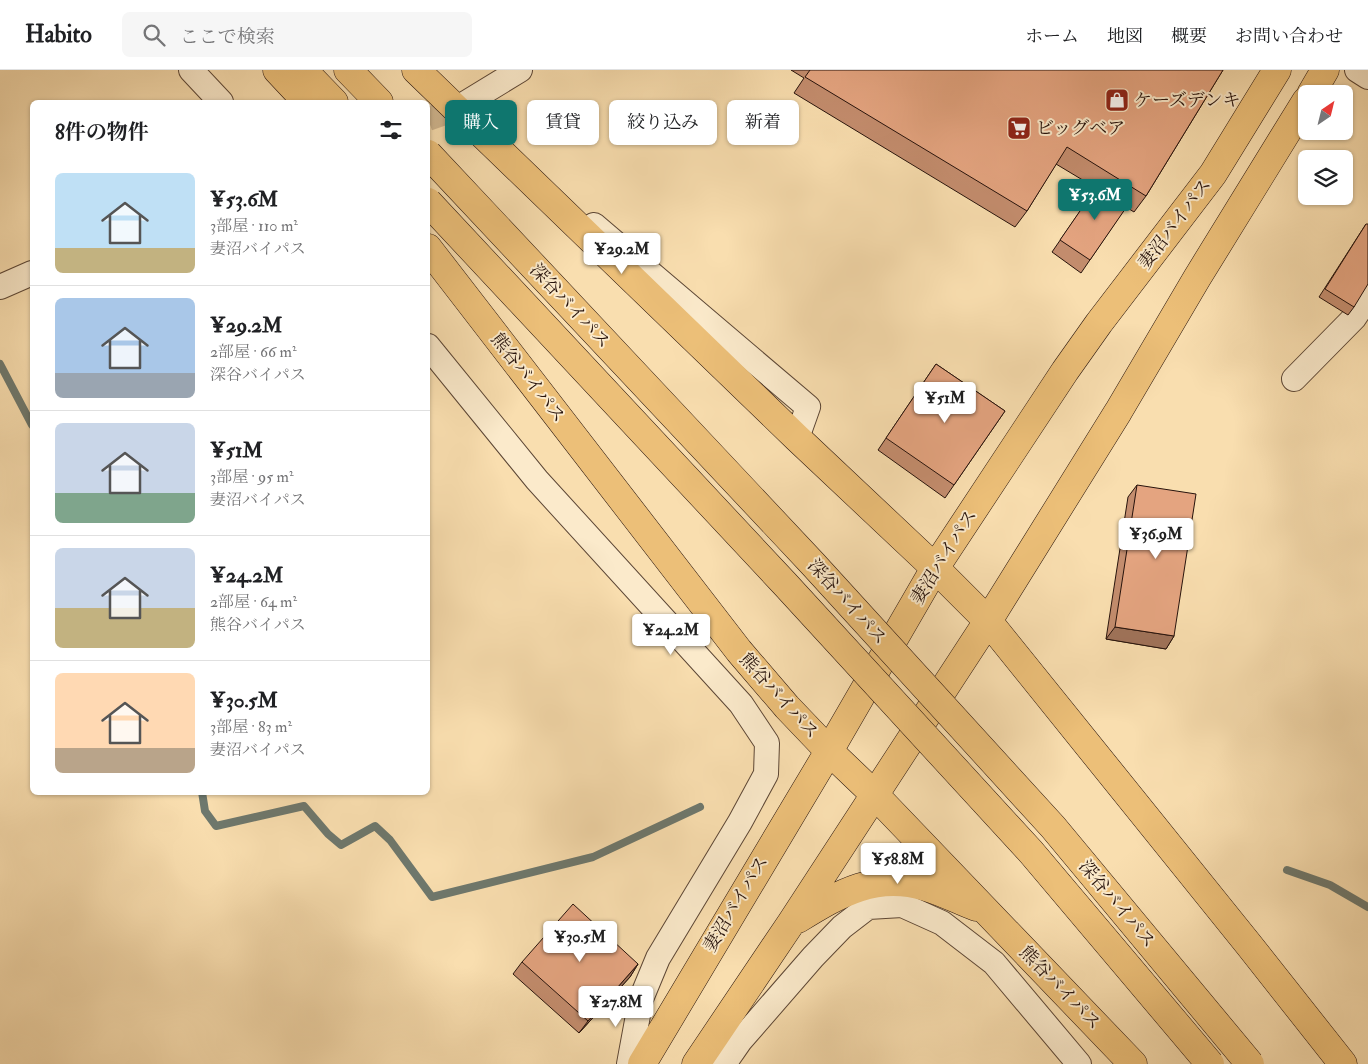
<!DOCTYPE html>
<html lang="ja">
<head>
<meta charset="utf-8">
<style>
	:root { --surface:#fff; --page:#f6f6f6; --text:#202124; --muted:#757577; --line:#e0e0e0; --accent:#0f766e }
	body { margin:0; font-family:"IM FELL Double Pica","Noto Serif JP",serif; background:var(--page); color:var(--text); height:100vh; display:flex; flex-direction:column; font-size:19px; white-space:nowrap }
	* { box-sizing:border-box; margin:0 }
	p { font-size:16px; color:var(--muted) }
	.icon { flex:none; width:28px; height:28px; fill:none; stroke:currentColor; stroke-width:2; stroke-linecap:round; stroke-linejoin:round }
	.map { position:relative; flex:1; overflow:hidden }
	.side { position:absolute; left:30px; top:30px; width:400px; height:695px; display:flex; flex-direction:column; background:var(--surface); border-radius:8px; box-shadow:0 1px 4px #0004 }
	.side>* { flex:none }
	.guide { position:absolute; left:445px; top:30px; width:475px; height:45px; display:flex; gap:10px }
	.needle { width:32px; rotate:35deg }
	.controls { position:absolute; left:1298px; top:15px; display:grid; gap:10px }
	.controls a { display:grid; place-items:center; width:55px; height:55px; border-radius:8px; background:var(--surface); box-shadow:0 1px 4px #0004; font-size:25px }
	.price { position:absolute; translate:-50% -42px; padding:0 11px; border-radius:5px; background:#fff; color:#222; font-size:16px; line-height:32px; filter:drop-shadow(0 1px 2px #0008) }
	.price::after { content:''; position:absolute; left:50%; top:30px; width:15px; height:11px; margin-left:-8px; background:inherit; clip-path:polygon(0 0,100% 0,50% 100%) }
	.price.selected { background:var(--accent); color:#fff }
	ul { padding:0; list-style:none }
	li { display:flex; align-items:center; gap:15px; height:125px; padding:0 25px }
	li+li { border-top:1px solid var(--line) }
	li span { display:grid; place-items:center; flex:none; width:140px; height:100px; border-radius:8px; color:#555 }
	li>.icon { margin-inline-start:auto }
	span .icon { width:60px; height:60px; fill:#fffc; stroke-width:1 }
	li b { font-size:21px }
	h2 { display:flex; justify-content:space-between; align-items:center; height:60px; padding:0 25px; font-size:21px }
	.pill { padding:0 18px; border-radius:8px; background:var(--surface); box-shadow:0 1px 4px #0004; font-size:18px; line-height:45px }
	.pill.selected { background:var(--accent); color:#fff }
	header { display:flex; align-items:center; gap:30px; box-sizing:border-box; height:70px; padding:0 25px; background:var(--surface); border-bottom:1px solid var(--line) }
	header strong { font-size:24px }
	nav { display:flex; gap:28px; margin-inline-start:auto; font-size:18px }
	.search { width:350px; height:45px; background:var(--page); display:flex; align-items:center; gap:12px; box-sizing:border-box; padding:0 18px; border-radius:8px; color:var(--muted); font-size:19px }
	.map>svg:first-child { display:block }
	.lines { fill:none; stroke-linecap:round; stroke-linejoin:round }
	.stream { stroke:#6e786d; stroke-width:8 }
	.minor-tunnel { stroke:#cfb58e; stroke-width:24; stroke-dasharray:24 12; stroke-linecap:butt }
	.minor-casing { stroke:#5c4635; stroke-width:26 }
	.trunk-casing { stroke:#27130c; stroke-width:29 }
	.minor { stroke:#fbeacb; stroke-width:24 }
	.trunk { stroke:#ecbf78; stroke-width:28 }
	.trunk-bridge-casing { stroke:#27130c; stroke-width:29; stroke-linecap:butt }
	.trunk-bridge { stroke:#ecbf78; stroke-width:28 }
	.wall { fill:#c48d6e; stroke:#27130c }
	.shaded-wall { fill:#a0735a; stroke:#27130c }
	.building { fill:#e4a480; stroke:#27130c }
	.labels { text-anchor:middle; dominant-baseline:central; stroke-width:4; stroke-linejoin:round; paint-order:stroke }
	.poi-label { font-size:18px; fill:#27130c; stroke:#fbeacb; text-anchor:start }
	.street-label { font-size:18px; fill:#27130c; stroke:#fbeacb }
</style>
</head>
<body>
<header>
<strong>Habito</strong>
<div class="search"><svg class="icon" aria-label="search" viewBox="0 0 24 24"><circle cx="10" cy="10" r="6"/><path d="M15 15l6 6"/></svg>ここで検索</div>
<nav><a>ホーム</a><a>地図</a><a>概要</a><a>お問い合わせ</a></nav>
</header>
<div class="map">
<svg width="1368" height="994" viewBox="0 0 1368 994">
	<rect width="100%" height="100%" fill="#f9deaf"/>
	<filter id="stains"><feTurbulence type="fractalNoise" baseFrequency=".004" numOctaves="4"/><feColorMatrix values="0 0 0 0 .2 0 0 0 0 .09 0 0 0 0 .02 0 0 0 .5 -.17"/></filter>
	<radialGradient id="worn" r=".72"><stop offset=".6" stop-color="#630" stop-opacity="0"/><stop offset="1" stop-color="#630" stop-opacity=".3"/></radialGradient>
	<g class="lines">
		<path class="stream" d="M0,294L32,355
			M202,722L205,741L216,756L304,736L328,764L341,775L375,756L390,770L432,827L593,787L700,737
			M1287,800L1330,815L1368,837"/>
		<path class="minor-tunnel" d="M428,49L456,39"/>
		<g class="minor-casing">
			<path id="minor" d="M191,0L221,32
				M1357,0L1368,7
				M456,39L520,0
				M594,155L808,337L797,368
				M0,217L32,203
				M428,276L537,410L741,634L767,673L766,704L740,752L658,888L641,929L629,994
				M1294,309L1354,248L1368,227
				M724,994L740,971L813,887L842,857L868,837L902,835L942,853L994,893L1079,994"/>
		</g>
		<g class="trunk-casing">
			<path id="trunk" d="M277,0L307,32
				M303,0L334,32
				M348,0L379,32
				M416,0L797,368L935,498L988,551L1249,875L1343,994
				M1311,24L1325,0
				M428,178L739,581L787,637L829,681L874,724L1133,994
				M798,849C840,823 876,802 926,817C943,822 960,831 976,837
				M642,994L829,681L935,498L1065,301L1099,253L1213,104L1277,0
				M696,994L791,853L988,551L1118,342L1197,208L1306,31"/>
		</g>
		<use href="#minor" class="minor"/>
		<use href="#trunk" class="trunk"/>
		<g class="trunk-bridge-casing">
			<path id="trunk-bridge" d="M428,84L813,494L1053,757L1250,994
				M428,132L785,514L1031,782L1210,994"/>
		</g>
		<use href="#trunk-bridge" class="trunk-bridge"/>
	</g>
	<path class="wall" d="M791,0H1223L1146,126L1134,142L1126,137L1081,203L1052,182L1096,118L1056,94L1027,141L1015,157L794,23L804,8Z
		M1366,154L1354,237L1348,245L1319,227Z
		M936,294L1005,341L945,428L878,380Z
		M1137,415L1174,566L1166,579L1106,569L1128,427Z
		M522,892L638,894L630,907L579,963L513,904Z"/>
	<path class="shaded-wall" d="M1115,557L1174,566L1166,579L1106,569Z
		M638,894L630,907L579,963L588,951Z"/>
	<path class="building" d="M810,0H1223L1146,126L1067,77L1027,141L805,7Z
		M1100,112L1130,132L1090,190L1060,170Z
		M1366,154H1368V214L1354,237L1325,219Z
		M936,294L1005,341L954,415L886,368Z
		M1137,415L1196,424L1174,566L1115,557Z
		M573,834L638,894L588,951L522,892Z"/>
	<defs>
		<g id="shop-square" transform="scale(1.25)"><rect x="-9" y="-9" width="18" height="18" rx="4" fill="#8f2418" stroke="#fbeacb"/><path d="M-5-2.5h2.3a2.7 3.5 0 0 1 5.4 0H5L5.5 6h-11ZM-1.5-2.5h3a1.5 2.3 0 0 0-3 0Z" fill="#fff"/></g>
		<g id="supermarket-square" transform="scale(1.25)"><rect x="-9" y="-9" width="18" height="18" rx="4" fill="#8f2418" stroke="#fbeacb"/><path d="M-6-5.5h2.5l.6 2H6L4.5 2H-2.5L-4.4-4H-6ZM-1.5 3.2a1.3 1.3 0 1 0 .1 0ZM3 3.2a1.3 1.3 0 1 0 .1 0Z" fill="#fff"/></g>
	</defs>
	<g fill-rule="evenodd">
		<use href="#shop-square" x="1117" y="30"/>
		<use href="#supermarket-square" x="1019" y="58"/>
	</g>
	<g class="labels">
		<g class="poi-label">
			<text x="1134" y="30">ケーズデンキ</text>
			<text x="1036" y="58">ビッグベア</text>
		</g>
		<g class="street-label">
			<text transform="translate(1175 154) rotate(-53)">妻沼バイパス</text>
			<text transform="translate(570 236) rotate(47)">深谷バイパス</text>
			<text transform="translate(528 308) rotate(52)">熊谷バイパス</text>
			<text transform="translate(944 487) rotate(-58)">妻沼バイパス</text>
			<text transform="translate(847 532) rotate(48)">深谷バイパス</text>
			<text transform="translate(779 626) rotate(48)">熊谷バイパス</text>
			<text transform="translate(736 834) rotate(-59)">妻沼バイパス</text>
			<text transform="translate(1117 834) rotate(50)">深谷バイパス</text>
			<text transform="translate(1060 918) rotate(46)">熊谷バイパス</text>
		</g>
	</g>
	<rect width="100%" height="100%" filter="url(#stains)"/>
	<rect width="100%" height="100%" fill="url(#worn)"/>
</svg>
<div class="controls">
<a><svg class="needle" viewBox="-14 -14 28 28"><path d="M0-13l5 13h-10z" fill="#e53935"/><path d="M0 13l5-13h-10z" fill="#757577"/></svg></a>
<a><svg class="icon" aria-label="layers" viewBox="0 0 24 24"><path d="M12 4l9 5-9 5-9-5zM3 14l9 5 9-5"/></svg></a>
</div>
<b class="price selected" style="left:1095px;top:151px">¥53.6M</b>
<b class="price" style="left:622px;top:205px">¥29.2M</b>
<b class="price" style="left:945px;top:354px">¥51M</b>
<b class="price" style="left:1156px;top:490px">¥36.9M</b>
<b class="price" style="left:671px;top:586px">¥24.2M</b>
<b class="price" style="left:898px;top:815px">¥58.8M</b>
<b class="price" style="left:580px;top:893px">¥30.5M</b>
<b class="price" style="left:616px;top:958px">¥27.8M</b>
<div class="guide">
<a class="pill selected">購入</a>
<a class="pill">賃貸</a>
<a class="pill">絞り込み</a>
<a class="pill">新着</a>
</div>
<section class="side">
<h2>8件の物件<svg class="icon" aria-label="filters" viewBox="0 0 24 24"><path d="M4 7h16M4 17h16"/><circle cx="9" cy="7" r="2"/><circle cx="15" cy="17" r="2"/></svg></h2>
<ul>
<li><span style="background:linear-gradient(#bfe0f5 75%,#c2b280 0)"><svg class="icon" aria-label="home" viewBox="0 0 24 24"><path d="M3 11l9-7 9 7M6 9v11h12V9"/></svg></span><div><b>¥53.6M</b><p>3部屋 · 110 m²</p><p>妻沼バイパス</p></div></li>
<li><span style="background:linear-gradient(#a9c7e8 75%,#9aa5b1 0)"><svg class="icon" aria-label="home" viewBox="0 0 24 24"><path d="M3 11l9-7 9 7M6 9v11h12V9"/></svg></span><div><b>¥29.2M</b><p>2部屋 · 66 m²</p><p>深谷バイパス</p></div></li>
<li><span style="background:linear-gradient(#c9d6e8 70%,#7fa58c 0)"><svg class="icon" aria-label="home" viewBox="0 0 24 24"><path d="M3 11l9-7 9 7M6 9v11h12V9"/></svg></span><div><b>¥51M</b><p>3部屋 · 95 m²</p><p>妻沼バイパス</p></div></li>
<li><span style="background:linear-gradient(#c9d6e8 60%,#c2b280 0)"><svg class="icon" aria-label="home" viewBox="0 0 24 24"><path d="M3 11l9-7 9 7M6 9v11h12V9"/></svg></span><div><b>¥24.2M</b><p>2部屋 · 64 m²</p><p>熊谷バイパス</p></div></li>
<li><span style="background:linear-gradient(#ffd9b3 75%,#b9a48a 0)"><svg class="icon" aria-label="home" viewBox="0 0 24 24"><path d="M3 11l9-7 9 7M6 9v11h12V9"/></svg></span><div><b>¥30.5M</b><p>3部屋 · 83 m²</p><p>妻沼バイパス</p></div></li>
</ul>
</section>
</div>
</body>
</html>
